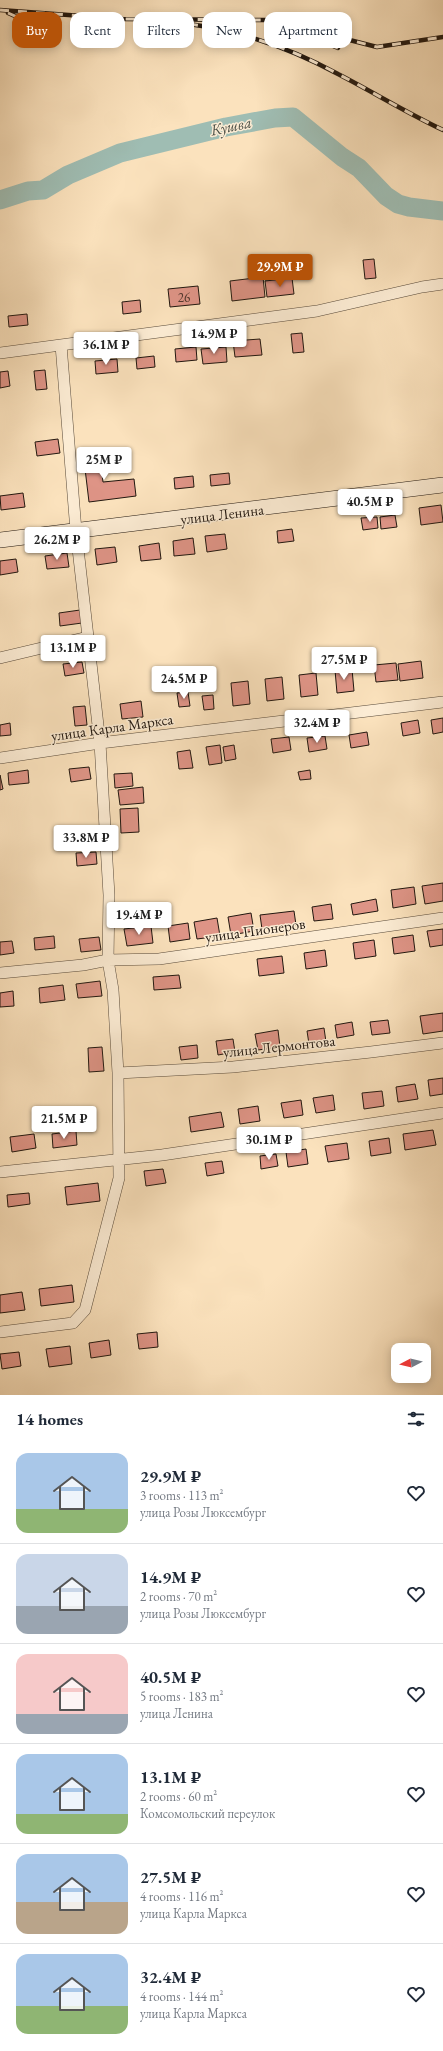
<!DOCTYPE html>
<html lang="en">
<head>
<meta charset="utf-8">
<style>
	:root { --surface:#fff; --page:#f6f6f7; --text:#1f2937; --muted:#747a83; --line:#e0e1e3; --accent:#b45309 }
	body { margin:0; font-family:"EB Garamond",serif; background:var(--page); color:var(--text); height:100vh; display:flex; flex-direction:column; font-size:15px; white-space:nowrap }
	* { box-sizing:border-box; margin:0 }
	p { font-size:13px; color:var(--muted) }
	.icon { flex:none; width:22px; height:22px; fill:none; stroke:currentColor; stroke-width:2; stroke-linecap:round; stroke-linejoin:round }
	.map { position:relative; height:1395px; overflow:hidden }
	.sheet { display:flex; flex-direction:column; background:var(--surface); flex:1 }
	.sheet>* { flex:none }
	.guide { position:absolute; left:12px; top:12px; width:419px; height:36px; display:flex; gap:8px }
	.needle { width:26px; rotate:263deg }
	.buttons { position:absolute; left:391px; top:1343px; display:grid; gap:8px }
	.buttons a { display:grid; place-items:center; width:40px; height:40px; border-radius:8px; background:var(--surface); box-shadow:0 2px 10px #0003; font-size:20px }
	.price { position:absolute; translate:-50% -34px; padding:0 9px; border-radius:4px; background:#fff; color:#222; font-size:13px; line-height:26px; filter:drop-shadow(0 1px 2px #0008) }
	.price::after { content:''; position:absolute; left:50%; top:24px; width:12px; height:9px; margin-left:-6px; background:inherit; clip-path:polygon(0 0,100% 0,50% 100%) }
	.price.current { background:var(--accent); color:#fff }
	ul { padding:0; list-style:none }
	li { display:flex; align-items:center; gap:12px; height:100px; padding:0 16px }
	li+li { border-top:1px solid var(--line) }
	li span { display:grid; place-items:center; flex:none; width:112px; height:80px; border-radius:12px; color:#555 }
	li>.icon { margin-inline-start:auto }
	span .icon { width:48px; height:48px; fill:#fffc; stroke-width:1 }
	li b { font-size:17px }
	h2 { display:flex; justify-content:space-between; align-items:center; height:48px; padding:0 16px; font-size:17px }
	.tag { padding:0 14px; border-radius:12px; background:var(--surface); box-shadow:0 2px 10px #0003; font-size:14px; line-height:36px }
	.tag.current { background:var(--accent); color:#fff }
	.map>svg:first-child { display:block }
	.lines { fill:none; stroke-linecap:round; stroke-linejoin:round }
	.river { stroke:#9fbdb3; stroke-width:19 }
	.building { fill:#de9486; stroke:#21170f }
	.minor-casing { stroke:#584a3a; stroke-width:12 }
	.secondary-casing { stroke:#21170f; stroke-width:16 }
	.minor { stroke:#fcecd4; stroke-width:11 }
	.secondary { stroke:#fcecd4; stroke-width:15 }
	.rail-casing { stroke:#21170f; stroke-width:4.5 }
	.rail { stroke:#fcecd4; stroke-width:3; stroke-dasharray:9; stroke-linecap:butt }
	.labels { text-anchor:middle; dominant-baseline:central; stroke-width:3; stroke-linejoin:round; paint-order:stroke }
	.number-label { font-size:13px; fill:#50362d }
	.street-label { font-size:15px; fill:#21170f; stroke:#fcecd4 }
	.water-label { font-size:16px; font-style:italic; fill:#4d5148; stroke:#fcecd4 }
</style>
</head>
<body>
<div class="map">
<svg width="443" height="1395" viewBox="0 0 443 1395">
	<rect width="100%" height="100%" fill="#fbe2bd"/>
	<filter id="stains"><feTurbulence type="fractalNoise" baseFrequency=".005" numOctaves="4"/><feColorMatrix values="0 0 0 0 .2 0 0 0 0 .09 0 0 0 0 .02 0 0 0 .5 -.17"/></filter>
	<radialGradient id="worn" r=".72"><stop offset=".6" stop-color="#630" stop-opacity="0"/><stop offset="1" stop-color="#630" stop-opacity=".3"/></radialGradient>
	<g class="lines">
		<path class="river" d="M0,200L28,191L43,190L68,175L120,153L226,127L275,118L293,117L342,157L359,168L386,196L398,204L409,207L443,211"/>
	</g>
	<path class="building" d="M374,259L376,278L365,279L363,260Z
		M281,266L282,278L265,280L264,267Z
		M263,277L265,297L232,301L230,281Z
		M292,278L294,294L267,297L265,281Z
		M198,286L200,304L170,307L168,289Z
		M140,300L141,312L123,314L122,302Z
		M27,314L28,325L9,327L8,316Z
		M302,333L304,352L293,353L291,334Z
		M260,339L262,355L235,357L233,341Z
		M196,347L197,360L176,362L175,349Z
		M226,347L227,362L203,364L201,349Z
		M154,356L155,367L137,369L136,358Z
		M117,359L118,372L96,374L95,361Z
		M45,370L47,389L36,390L34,371Z
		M8,371L10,386L0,388V372Z
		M58,439L60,453L37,456L35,442Z
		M99,450L103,482L134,479L136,496L89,502L83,452Z
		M229,473L230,484L211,486L210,475Z
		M193,476L194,487L175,489L174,478Z
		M23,493L25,507L1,510L0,496Z
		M441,505L443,522L421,525L419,508Z
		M395,515L397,527L381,529L380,517Z
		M377,517L378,528L363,530L361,518Z
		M292,529L294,541L278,543L277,531Z
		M225,534L227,549L207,552L205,536Z
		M193,538L195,554L174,556L173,541Z
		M159,543L161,559L141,561L139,546Z
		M115,547L117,562L97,565L95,549Z
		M67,553L69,567L47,569L45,556Z
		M16,559L18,572L0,575V561Z
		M80,610L82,623L60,626L59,613Z
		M421,661L423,678L400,681L398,664Z
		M82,662L84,673L65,676L63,664Z
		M396,663L398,680L376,682L374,665Z
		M352,669L354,691L337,693L335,670Z
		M316,673L318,695L301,697L299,675Z
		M282,677L284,699L267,701L265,679Z
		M248,681L250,704L233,706L231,683Z
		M188,692L190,706L179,707L177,693Z
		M213,695L214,709L204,710L202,696Z
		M141,701L143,717L122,719L120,704Z
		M85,706L87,725L75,726L73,707Z
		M443,718V732L433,734L431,720Z
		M418,720L420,733L403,736L401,723Z
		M10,723L11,735L0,736V725Z
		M367,732L369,745L351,748L349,735Z
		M325,736L327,749L309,752L307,738Z
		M289,737L291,750L273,753L271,739Z
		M220,745L222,763L209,765L206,747Z
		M234,745L236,759L225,761L223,747Z
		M190,750L193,768L179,769L177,752Z
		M89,767L91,779L71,782L69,769Z
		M28,770L29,783L9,785L8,773Z
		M310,770L311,779L300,780L298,772Z
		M132,773L133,786L115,788L114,774Z
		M0,775L3,789L0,790Z
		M143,787L144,803L120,805L118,790Z
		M138,808L139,832L121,833L120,809Z
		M96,852L97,864L77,866L76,853Z
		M443,883V901L425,904L422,886Z
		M414,887L416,904L393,908L391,890Z
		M376,899L378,911L353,915L351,904Z
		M331,904L333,919L314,921L312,907Z
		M294,911L296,925L262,929L260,915Z
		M251,913L254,931L231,935L228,917Z
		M217,918L220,936L197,939L194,922Z
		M188,923L190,939L170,942L168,926Z
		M151,926L153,943L127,946L124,929Z
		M443,929V945L430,947L427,931Z
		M413,935L415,951L394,954L392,938Z
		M54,936L55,948L35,950L34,938Z
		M99,937L101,950L81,952L79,939Z
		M374,940L376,956L355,959L353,943Z
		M12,941L14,953L0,955V942Z
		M325,950L327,966L306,969L304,953Z
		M282,956L284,973L259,976L257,959Z
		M179,975L181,988L154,990L153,977Z
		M100,981L102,996L78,998L76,984Z
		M63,985L65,1000L40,1003L39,988Z
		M13,991L14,1006L0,1007V993Z
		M443,1013V1031L423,1034L420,1016Z
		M388,1020L390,1033L372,1035L370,1022Z
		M352,1022L354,1035L337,1038L335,1025Z
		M324,1028L326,1042L309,1044L307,1031Z
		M278,1030L280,1047L258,1050L255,1034Z
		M233,1039L235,1052L218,1055L216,1041Z
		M197,1045L198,1058L181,1060L179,1047Z
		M102,1047L104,1071L89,1072L88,1048Z
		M443,1078V1094L430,1096L428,1080Z
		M415,1084L418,1099L398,1102L396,1087Z
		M382,1091L384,1106L364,1109L362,1093Z
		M333,1095L335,1110L316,1113L313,1098Z
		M301,1100L303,1115L284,1118L281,1103Z
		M258,1106L260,1121L240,1124L238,1109Z
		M221,1112L224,1127L191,1132L189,1117Z
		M433,1130L436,1145L405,1150L403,1134Z
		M76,1131L77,1145L53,1148L52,1134Z
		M34,1134L36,1148L12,1152L10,1137Z
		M389,1138L391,1153L371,1156L369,1141Z
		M347,1143L349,1159L328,1162L325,1146Z
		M306,1149L308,1164L288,1167L286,1152Z
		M276,1154L278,1166L261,1169L260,1156Z
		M222,1161L224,1173L207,1176L205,1163Z
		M163,1169L166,1183L146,1186L144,1171Z
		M98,1183L100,1201L67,1205L65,1187Z
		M29,1193L30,1204L8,1207L7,1195Z
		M72,1285L74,1302L41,1306L39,1289Z
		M22,1292L25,1310L0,1313V1295Z
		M157,1332L158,1347L139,1349L137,1334Z
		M109,1340L111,1355L91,1358L89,1343Z
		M70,1346L72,1364L49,1367L46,1349Z
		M19,1352L21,1366L2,1369L0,1354Z"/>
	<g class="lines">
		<g class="minor-casing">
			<path id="minor" d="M0,353L317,311L422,287L443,284
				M0,658L88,637
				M0,758L100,743L443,702
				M0,973L83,965L108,960L159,959L443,918
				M118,1073L233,1067L371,1052L443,1043
				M0,1172L162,1155L443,1113
				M0,1332L73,1323L85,1310L119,1178L118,1073L113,990L108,960L109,895L100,743L76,531L61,345"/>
		</g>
		<g class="secondary-casing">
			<path id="secondary" d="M0,540L443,485"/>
		</g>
		<use href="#minor" class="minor"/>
		<use href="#secondary" class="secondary"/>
		<g class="rail-casing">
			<path id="rail" d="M0,10L123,19L271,20L377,47L443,37
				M8,13L35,25
				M189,24C241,31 292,49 338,74C373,92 407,113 443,130
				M297,31L338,48"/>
		</g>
		<use href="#rail" class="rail"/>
	</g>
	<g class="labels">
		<g class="number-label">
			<text x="184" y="297">26</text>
		</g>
		<g class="street-label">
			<text transform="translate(222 514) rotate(-7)">улица Ленина</text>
			<text transform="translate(112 727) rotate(-8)">улица Карла Маркса</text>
			<text transform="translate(255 930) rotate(-8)">улица Пионеров</text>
			<text transform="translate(279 1046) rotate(-6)">улица Лермонтова</text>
		</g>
		<g class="water-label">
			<text transform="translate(231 126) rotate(-12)">Кушва</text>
		</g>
	</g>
	<rect width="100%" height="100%" filter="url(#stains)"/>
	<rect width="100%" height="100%" fill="url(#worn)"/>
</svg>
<div class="buttons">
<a><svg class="needle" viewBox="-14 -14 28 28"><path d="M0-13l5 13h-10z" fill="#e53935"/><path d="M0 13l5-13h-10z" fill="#747a83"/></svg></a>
</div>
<b class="price current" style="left:280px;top:288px">29.9M ₽</b>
<b class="price" style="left:214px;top:355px">14.9M ₽</b>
<b class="price" style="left:106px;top:366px">36.1M ₽</b>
<b class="price" style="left:104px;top:481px">25M ₽</b>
<b class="price" style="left:370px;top:523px">40.5M ₽</b>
<b class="price" style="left:57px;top:561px">26.2M ₽</b>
<b class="price" style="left:73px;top:669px">13.1M ₽</b>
<b class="price" style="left:344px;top:681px">27.5M ₽</b>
<b class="price" style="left:184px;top:700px">24.5M ₽</b>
<b class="price" style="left:317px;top:744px">32.4M ₽</b>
<b class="price" style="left:86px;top:859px">33.8M ₽</b>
<b class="price" style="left:139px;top:936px">19.4M ₽</b>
<b class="price" style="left:64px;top:1140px">21.5M ₽</b>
<b class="price" style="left:269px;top:1161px">30.1M ₽</b>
<div class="guide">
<a class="tag current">Buy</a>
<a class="tag">Rent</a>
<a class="tag">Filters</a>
<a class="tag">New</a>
<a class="tag">Apartment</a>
</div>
</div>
<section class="sheet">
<h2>14 homes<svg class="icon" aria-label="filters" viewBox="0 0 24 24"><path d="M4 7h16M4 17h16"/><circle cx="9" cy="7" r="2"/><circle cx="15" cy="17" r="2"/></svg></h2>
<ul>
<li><span style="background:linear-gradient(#a9c7e8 70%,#8fb573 0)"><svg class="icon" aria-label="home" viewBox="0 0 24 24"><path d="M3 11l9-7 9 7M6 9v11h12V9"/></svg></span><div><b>29.9M ₽</b><p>3 rooms · 113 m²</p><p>улица Розы Люксембург</p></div><svg class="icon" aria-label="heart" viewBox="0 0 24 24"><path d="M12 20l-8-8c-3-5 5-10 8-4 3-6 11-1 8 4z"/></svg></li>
<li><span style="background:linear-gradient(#c9d6e8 65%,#9aa5b1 0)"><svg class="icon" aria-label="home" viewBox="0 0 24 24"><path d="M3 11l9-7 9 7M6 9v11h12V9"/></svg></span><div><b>14.9M ₽</b><p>2 rooms · 70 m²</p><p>улица Розы Люксембург</p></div><svg class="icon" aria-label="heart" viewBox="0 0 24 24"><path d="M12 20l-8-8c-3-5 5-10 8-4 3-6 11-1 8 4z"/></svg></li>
<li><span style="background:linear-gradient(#f6c9c9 75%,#9aa5b1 0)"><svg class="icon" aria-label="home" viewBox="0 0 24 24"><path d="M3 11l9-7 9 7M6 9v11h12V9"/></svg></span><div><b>40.5M ₽</b><p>5 rooms · 183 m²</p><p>улица Ленина</p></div><svg class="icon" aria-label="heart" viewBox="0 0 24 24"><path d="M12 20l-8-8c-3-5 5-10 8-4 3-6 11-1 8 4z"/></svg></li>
<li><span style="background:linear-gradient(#a9c7e8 75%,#8fb573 0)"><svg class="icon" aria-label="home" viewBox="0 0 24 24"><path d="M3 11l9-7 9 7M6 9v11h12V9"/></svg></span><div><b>13.1M ₽</b><p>2 rooms · 60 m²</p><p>Комсомольский переулок</p></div><svg class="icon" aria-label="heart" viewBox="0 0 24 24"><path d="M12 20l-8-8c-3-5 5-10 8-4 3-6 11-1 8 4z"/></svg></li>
<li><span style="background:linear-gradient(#a9c7e8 60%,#b9a48a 0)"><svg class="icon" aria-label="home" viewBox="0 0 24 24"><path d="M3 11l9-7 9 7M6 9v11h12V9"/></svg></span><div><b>27.5M ₽</b><p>4 rooms · 116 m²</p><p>улица Карла Маркса</p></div><svg class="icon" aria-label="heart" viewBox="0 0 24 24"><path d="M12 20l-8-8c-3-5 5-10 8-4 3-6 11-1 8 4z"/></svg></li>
<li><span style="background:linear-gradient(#a9c7e8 65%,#8fb573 0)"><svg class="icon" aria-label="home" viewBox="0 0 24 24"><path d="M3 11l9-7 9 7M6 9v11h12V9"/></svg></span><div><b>32.4M ₽</b><p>4 rooms · 144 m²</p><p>улица Карла Маркса</p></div><svg class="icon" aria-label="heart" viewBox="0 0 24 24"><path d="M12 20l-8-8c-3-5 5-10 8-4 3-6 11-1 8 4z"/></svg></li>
</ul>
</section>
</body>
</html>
